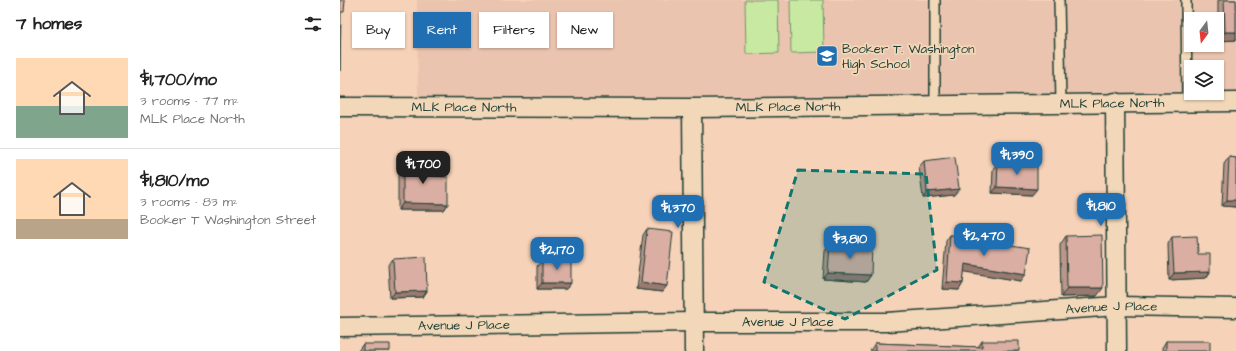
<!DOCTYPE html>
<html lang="en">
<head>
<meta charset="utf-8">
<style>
	:root { --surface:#fff; --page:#f6f6f6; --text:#222; --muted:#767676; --line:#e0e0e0; --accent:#1f6fb2 }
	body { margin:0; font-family:"Architects Daughter",sans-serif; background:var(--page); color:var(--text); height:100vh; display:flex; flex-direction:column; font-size:15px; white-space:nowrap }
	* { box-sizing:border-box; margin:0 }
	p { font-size:13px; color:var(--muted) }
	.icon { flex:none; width:22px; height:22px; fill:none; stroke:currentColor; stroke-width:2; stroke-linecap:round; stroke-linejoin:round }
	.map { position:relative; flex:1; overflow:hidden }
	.details { display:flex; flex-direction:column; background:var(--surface); width:340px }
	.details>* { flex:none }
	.hud { position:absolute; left:12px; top:12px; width:380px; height:36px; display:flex; gap:8px }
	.needle { width:26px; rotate:195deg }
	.buttons { position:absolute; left:844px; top:12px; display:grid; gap:8px }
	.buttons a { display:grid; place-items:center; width:40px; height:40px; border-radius:0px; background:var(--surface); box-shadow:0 1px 3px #0004; font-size:20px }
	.price { position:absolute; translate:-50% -34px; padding:0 9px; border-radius:8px; background:var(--accent); color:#fff; font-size:13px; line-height:26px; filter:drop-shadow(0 1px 2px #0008) }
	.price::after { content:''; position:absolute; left:50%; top:24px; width:12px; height:9px; margin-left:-6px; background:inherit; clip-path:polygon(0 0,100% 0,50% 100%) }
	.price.current { background:#222; color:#fff }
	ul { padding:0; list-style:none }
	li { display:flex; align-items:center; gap:12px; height:100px; padding:0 16px }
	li+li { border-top:1px solid var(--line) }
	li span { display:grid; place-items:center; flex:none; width:112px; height:80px; border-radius:0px; color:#555 }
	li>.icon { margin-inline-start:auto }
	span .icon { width:48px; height:48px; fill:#fffc; stroke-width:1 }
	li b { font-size:17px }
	h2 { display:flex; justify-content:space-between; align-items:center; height:48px; padding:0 16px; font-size:17px }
	.chip { padding:0 14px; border-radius:0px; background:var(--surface); box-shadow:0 1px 3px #0004; font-size:14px; line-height:36px }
	.chip.current { background:var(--accent); color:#fff }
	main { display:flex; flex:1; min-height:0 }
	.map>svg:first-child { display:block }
	.built { fill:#eac4ae; fill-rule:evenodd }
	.green { fill:#c8e9a2; stroke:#74936b }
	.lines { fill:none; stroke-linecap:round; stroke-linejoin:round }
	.service-casing { stroke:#1f3d34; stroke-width:12 }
	.minor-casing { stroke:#1f3d34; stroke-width:21 }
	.service { stroke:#f2d8b9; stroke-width:9 }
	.minor { stroke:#f2d8b9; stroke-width:18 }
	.wall { fill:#bb968b; stroke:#1f3d34 }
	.shaded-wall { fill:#997a71; stroke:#1f3d34 }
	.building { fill:#daaea2; stroke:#1f3d34 }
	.marked { fill:#0f766e; fill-opacity:0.2; stroke:#0f766e; stroke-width:3; stroke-dasharray:8 5; stroke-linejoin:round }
	.labels { text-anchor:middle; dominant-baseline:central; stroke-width:3.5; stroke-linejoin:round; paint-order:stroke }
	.poi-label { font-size:13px; fill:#1f3d34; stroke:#f2d8b9; text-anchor:start }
	.street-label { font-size:13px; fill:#1f3d34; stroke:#f2d8b9 }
</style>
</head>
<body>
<main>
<section class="details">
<h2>7 homes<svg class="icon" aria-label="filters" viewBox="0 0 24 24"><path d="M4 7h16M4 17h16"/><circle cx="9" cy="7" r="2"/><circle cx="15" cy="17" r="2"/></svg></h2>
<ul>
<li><span style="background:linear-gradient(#ffd9b3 60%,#7fa58c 0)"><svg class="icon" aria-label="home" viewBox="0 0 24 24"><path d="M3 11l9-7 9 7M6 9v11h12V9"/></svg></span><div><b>$1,700/mo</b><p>3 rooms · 77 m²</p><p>MLK Place North</p></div></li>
<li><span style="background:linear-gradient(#ffd9b3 75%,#b9a48a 0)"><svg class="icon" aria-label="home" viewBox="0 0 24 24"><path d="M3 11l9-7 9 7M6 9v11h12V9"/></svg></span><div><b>$1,810/mo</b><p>3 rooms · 83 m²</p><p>Booker T Washington Street</p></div></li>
</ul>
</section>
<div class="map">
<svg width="896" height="351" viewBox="0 0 896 351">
	<rect width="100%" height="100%" fill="#f6d2b8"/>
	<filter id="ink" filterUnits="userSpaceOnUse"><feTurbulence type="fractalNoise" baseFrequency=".025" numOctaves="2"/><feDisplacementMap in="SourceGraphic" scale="8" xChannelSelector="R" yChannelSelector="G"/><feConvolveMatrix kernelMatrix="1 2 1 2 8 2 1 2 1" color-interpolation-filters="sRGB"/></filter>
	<g filter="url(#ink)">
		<path class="built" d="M77,0H896V92L877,93V67H851V93L78,100ZM851,19H877V45H851Z"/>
		<path class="green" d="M405,0H438L439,53L406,54Z
			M450,0H483L484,52L451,53Z"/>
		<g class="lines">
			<g class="service-casing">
				<path id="service" d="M595,0V105
					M719,0L721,103
					M846,0L847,102"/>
			</g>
			<g class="minor-casing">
				<g id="minor">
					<path d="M775,102L777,351"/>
					<path id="s1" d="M0,107L352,108L896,102"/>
					<path d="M352,108L354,351"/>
					<path id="s2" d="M0,327L354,322H547L777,306L896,308"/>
				</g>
			</g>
			<use href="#service" class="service"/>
			<use href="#minor" class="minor"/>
		</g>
		<path class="wall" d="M878,0H896V40L878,41Z
			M889,157L896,158V207L882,206L884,164Z
			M63,161L90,176L108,204L104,210H58V168Z
			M584,161L614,195L583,198L579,167Z
			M658,162L692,195L652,193L653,169Z
			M307,229L322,292L296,289L303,235Z
			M610,235L627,238L681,281L624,271L623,283L619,290L602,289L606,241Z
			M726,236L757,296L721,297L720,245Z
			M832,237L858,254L870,272L866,278L829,280L828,244Z
			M490,244L531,275L526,282L483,279L485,251Z
			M53,259L87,291L83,297L50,298L48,265Z
			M202,260L231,283L226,289H197V266Z
			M642,341L679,351H530L535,343L638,347Z
			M826,341L870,351H822V348Z
			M23,344L50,351H18Z"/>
		<path class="shaded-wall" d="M885,32H896V40L878,41Z
			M657,187L697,189L692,195L652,193Z
			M619,189L614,195L583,198L587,192Z
			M887,200H896V207L882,206Z
			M63,203L108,204L104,210H58Z
			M625,264L686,274L681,281L620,271Z
			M870,272L866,278L829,280L834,273Z
			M488,273L531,275L526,282L483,279Z
			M301,282L327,286L322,292L296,289Z
			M607,282L623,283L619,290L602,289Z
			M202,283H231L226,289H197Z
			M727,288H763L757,296L721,297Z
			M87,291L83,297L50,298L55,292Z"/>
		<path class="building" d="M0,0H5L4,12H1L0,71Z
			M884,0H896V32H885Z
			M615,157L619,189L587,192L584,161Z
			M889,157L896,158V200H887Z
			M63,161L90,162V176L108,177V204L63,203Z
			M658,162L697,164V189L657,187Z
			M307,229L333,232L327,286L301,282Z
			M610,235L627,236V238L690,248L686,274L625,264L623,283L607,282Z
			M762,235L763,288H727L726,236Z
			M857,236L858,254H870V272L834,273L832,237Z
			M490,244L532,247L531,275L488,273Z
			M86,257L87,291L55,292L53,259Z
			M231,259V283H202V260Z
			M642,341H679V351H535V343L642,347Z
			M826,341H870V351H826Z
			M23,344H50V351H23Z"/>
	</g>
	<path class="marked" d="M458,170L586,174L597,270L505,319L424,282Z"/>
	<defs>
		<g id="school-square" transform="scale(1.15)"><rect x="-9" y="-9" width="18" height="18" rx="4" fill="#1f6fb2" stroke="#f2d8b9"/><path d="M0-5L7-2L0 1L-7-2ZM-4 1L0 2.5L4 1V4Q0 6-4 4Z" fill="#fff"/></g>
	</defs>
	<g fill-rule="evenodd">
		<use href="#school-square" x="487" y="56"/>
	</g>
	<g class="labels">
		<g class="poi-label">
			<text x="502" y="49">Booker T. Washington<tspan x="502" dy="15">High School</tspan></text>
		</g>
		<g class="street-label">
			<text stroke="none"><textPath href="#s1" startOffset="772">MLK Place North</textPath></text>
			<text stroke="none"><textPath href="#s1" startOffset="124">MLK Place North</textPath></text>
			<text stroke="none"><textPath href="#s1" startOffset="448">MLK Place North</textPath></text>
			<text stroke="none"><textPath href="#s2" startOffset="772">Avenue J Place</textPath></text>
			<text stroke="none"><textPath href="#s2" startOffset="448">Avenue J Place</textPath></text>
			<text stroke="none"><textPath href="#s2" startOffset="124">Avenue J Place</textPath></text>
		</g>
	</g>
</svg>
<div class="buttons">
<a><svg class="needle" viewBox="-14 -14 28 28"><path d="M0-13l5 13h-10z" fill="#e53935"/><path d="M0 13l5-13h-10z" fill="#767676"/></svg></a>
<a><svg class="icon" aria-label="layers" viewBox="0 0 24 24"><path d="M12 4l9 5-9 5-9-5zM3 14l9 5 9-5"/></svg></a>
</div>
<b class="price" style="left:677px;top:176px">$1,390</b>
<b class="price current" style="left:83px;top:185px">$1,700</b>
<b class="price" style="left:761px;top:227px">$1,810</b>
<b class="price" style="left:338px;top:229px">$1,370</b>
<b class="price" style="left:644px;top:257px">$2,470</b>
<b class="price" style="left:510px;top:260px">$3,810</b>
<b class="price" style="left:217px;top:271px">$2,170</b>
<div class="hud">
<a class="chip">Buy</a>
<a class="chip current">Rent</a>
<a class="chip">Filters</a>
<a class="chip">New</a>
</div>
</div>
</main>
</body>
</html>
